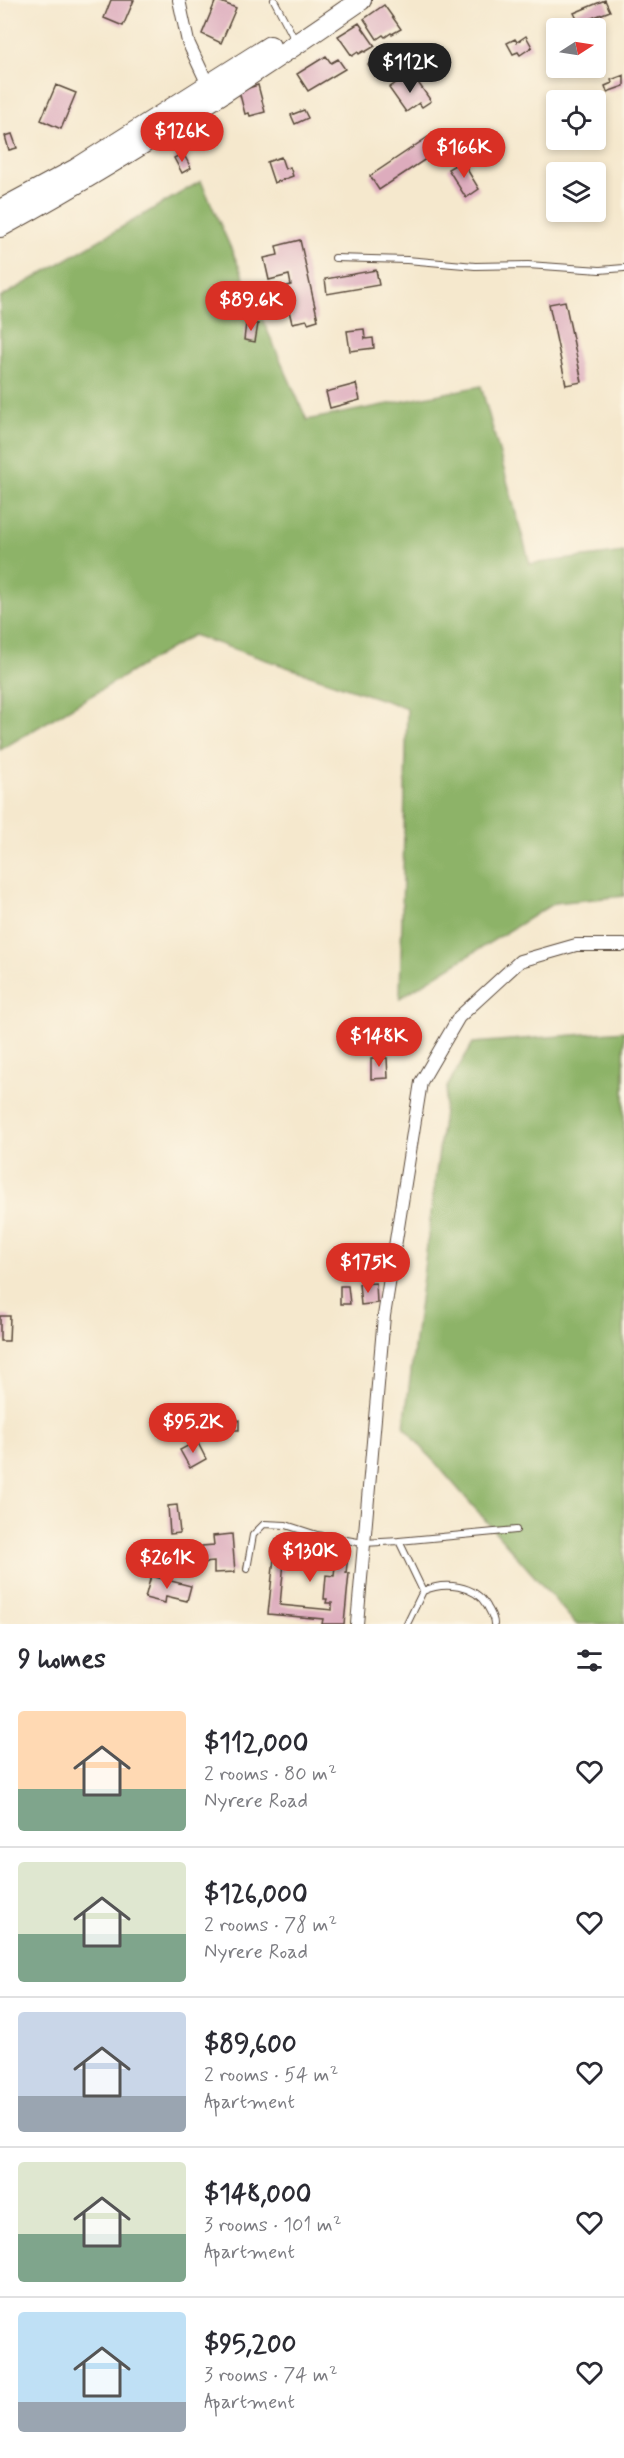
<!DOCTYPE html>
<html lang="en">
<head>
<meta charset="utf-8">
<style>
	:root { --surface:#fff; --page:#f7f7f7; --text:#2b2b33; --muted:#7c7c81; --line:#e1e1e2; --accent:#d93025 }
	body { margin:0; font-family:Mynerve,sans-serif; background:var(--page); color:var(--text); height:100vh; display:flex; flex-direction:column; font-size:22px; white-space:nowrap }
	* { box-sizing:border-box; margin:0 }
	p { font-size:20px; color:var(--muted) }
	.icon { flex:none; width:33px; height:33px; fill:none; stroke:currentColor; stroke-width:2; stroke-linecap:round; stroke-linejoin:round }
	.map { position:relative; height:1624px; overflow:hidden }
	.drawer { display:flex; flex-direction:column; background:var(--surface); flex:1 }
	.drawer>* { flex:none }
	.needle { width:39px; rotate:78deg }
	.buttons { position:absolute; left:546px; top:18px; display:grid; gap:12px }
	.buttons a { display:grid; place-items:center; width:60px; height:60px; border-radius:6px; background:var(--surface); box-shadow:0 3px 9px #0003; font-size:30px }
	.price { position:absolute; translate:-50% -51px; padding:0 14px; border-radius:21px; background:var(--accent); color:#fff; font-size:20px; line-height:39px; filter:drop-shadow(0 2px 3px #0008) }
	.price::after { content:''; position:absolute; left:50%; top:36px; width:18px; height:14px; margin-left:-9px; background:inherit; clip-path:polygon(0 0,100% 0,50% 100%) }
	.price.on { background:#222; color:#fff }
	ul { padding:0; list-style:none }
	li { display:flex; align-items:center; gap:18px; height:150px; padding:0 18px }
	li+li { border-top:2px solid var(--line) }
	li span { display:grid; place-items:center; flex:none; width:168px; height:120px; border-radius:6px; color:#555 }
	li>.icon { margin-inline-start:auto }
	span .icon { width:72px; height:72px; fill:#fffc; stroke-width:1 }
	li b { font-size:26px }
	h2 { display:flex; justify-content:space-between; align-items:center; height:72px; padding:0 18px; font-size:26px }
	.map>svg:first-child { display:block }
	.forest { fill:#8db368; stroke:#646e43; stroke-width:1.5 }
	.building { fill:#ddacbd; fill-rule:evenodd }
	.lines { fill:none; stroke-linecap:round; stroke-linejoin:round }
	.service-casing { stroke:#574638; stroke-width:8 }
	.minor-casing { stroke:#574638; stroke-width:14 }
	.primary-casing { stroke:#574638; stroke-width:22 }
	.service { stroke:#fff; stroke-width:6 }
	.minor { stroke:#fff; stroke-width:12 }
	.primary { stroke:#fff; stroke-width:20 }
</style>
</head>
<body>
<div class="map">
<svg width="624" height="1624" viewBox="0 0 624 1624">
	<rect width="100%" height="100%" fill="#fcf5e5"/>
	<filter id="ink" filterUnits="userSpaceOnUse"><feTurbulence type="fractalNoise" baseFrequency=".0167" numOctaves="2"/><feDisplacementMap in="SourceGraphic" scale="12" xChannelSelector="R" yChannelSelector="G"/><feConvolveMatrix kernelMatrix="1 2 1 2 8 2 1 2 1" color-interpolation-filters="sRGB"/></filter>
	<filter id="wash" filterUnits="userSpaceOnUse"><feTurbulence type="fractalNoise" baseFrequency=".008" numOctaves="4" result="noise"/><feDisplacementMap in="SourceGraphic" scale="24" xChannelSelector="R" yChannelSelector="G"/><feGaussianBlur stdDeviation="1.35" result="paint"/><feColorMatrix in="noise" values="0 0 0 0 0 0 0 0 0 0 0 0 0 0 0 0 0 1.4 0 .05"/><feComposite in="paint" operator="in"/></filter>
	<g filter="url(#wash)">
		<rect width="100%" height="100%" fill="#f5e8cd"/>
		<path class="forest" d="M201,181L307,420L481,386L530,564L624,552V896L554,903L400,998L407,708L193,635L0,750V298Z
			M624,1031V1624H576L404,1427L447,1087L473,1043Z"/>
		<g id="blocks">
			<path class="building" d="M111,0H134L123,26L104,18Z
				M216,0L236,8L221,43L202,34Z
				M605,0L610,11L579,23L574,13Z
				M384,5L401,29L392,34L391,33L385,37L383,35L377,39L364,19Z
				M359,23L375,46L365,52L364,51L359,54L358,52L352,56L338,36Z
				M526,36L532,47L520,55L518,52L513,54L507,43L515,39L517,42Z
				M393,48L400,59L375,76L368,64Z
				M326,56L331,63L338,59L345,69L308,91L297,74Z
				M624,75V86L607,92L605,86L612,83L611,80Z
				M403,78L407,84L415,78L431,101L422,107L419,103L406,112L389,88Z
				M56,85L76,93L61,129L41,120Z
				M258,85L265,112L250,116L249,113L245,114L239,91Z
				M304,110L308,118L295,124L291,115Z
				M12,134L17,148L9,150L5,136Z
				M428,137L438,151L379,190L370,176Z
				M183,153L191,168L182,173L174,158Z
				M281,157L285,169L290,167L293,176L274,183L267,162Z
				M462,161L479,189L466,198L448,169Z
				M300,240L318,320L308,323L307,320L292,323L283,287L291,285L289,275L269,280L264,258L278,255L276,246Z
				M376,270L379,285L327,294L325,279Z
				M565,301L582,382L566,385L549,304Z
				M246,323L258,324L255,342L244,340Z
				M364,329L365,339L373,338L374,348L350,351L347,331Z
				M356,384L360,400L330,408L326,392Z
				M371,1058H387L388,1078L371,1079Z
				M376,1283L377,1303L361,1305L359,1284Z
				M340,1286H348L350,1304H340Z
				M0,1316H10L9,1341H0Z
				M228,1420H239V1430H229Z
				M197,1441L206,1459L190,1468L180,1450Z
				M177,1505L180,1533L170,1534L168,1506Z
				M232,1534L235,1572L214,1573V1562L203,1563L202,1546L214,1545L213,1536Z
				M276,1539L287,1541L286,1550L297,1552L298,1545L308,1546V1553L325,1554L326,1542H346L344,1556H348L346,1573H349L344,1624H322L323,1619L268,1614ZM284,1562L335,1566L334,1576L326,1575L324,1599H327L326,1603H332V1610L280,1605Z
				M151,1576L191,1586L187,1601L166,1596L165,1603L145,1598Z"/>
		</g>
	</g>
	<g filter="url(#ink)">
		<use href="#blocks" fill-opacity="0" stroke="#574638" stroke-width="1.5"/>
		<g class="lines">
			<g class="service-casing">
				<path id="service" d="M274,0L296,42
					M335,258L407,260L475,266L528,265L600,270L624,268
					M399,1541L516,1530
					M247,1569L253,1535L264,1524L286,1525L317,1535L364,1543L399,1541L423,1591
					M407,1624L423,1591C445,1581 475,1585 487,1606C490,1612 494,1617 494,1624"/>
			</g>
			<g class="minor-casing">
				<path id="minor" d="M179,0L188,42L210,89
					M357,1624L384,1316L421,1082L459,1017L520,961L576,945H624"/>
			</g>
			<g class="primary-casing">
				<path id="primary" d="M0,210L76,169L270,46
					M0,227C125,159 244,81 361,0"/>
			</g>
			<use href="#service" class="service"/>
			<use href="#minor" class="minor"/>
			<use href="#primary" class="primary"/>
		</g>
	</g>
</svg>
<div class="buttons">
<a><svg class="needle" viewBox="-14 -14 28 28"><path d="M0-13l5 13h-10z" fill="#e53935"/><path d="M0 13l5-13h-10z" fill="#7c7c81"/></svg></a>
<a><svg class="icon" aria-label="locate" viewBox="0 0 24 24"><circle cx="12" cy="12" r="6"/><path d="M12 2v4M12 18v4M2 12h4M18 12h4"/></svg></a>
<a><svg class="icon" aria-label="layers" viewBox="0 0 24 24"><path d="M12 4l9 5-9 5-9-5zM3 14l9 5 9-5"/></svg></a>
</div>
<b class="price on" style="left:410px;top:94px">$112K</b>
<b class="price" style="left:182px;top:163px">$126K</b>
<b class="price" style="left:464px;top:179px">$166K</b>
<b class="price" style="left:251px;top:332px">$89.6K</b>
<b class="price" style="left:379px;top:1068px">$148K</b>
<b class="price" style="left:368px;top:1294px">$175K</b>
<b class="price" style="left:193px;top:1454px">$95.2K</b>
<b class="price" style="left:310px;top:1583px">$130K</b>
<b class="price" style="left:167px;top:1590px">$261K</b>
</div>
<section class="drawer">
<h2>9 homes<svg class="icon" aria-label="filters" viewBox="0 0 24 24"><path d="M4 7h16M4 17h16"/><circle cx="9" cy="7" r="2"/><circle cx="15" cy="17" r="2"/></svg></h2>
<ul>
<li><span style="background:linear-gradient(#ffd9b3 65%,#7fa58c 0)"><svg class="icon" aria-label="home" viewBox="0 0 24 24"><path d="M3 11l9-7 9 7M6 9v11h12V9"/></svg></span><div><b>$112,000</b><p>2 rooms · 80 m²</p><p>Nyrere Road</p></div><svg class="icon" aria-label="heart" viewBox="0 0 24 24"><path d="M12 20l-8-8c-3-5 5-10 8-4 3-6 11-1 8 4z"/></svg></li>
<li><span style="background:linear-gradient(#dfe7d0 60%,#7fa58c 0)"><svg class="icon" aria-label="home" viewBox="0 0 24 24"><path d="M3 11l9-7 9 7M6 9v11h12V9"/></svg></span><div><b>$126,000</b><p>2 rooms · 78 m²</p><p>Nyrere Road</p></div><svg class="icon" aria-label="heart" viewBox="0 0 24 24"><path d="M12 20l-8-8c-3-5 5-10 8-4 3-6 11-1 8 4z"/></svg></li>
<li><span style="background:linear-gradient(#c9d6e8 70%,#9aa5b1 0)"><svg class="icon" aria-label="home" viewBox="0 0 24 24"><path d="M3 11l9-7 9 7M6 9v11h12V9"/></svg></span><div><b>$89,600</b><p>2 rooms · 54 m²</p><p>Apartment</p></div><svg class="icon" aria-label="heart" viewBox="0 0 24 24"><path d="M12 20l-8-8c-3-5 5-10 8-4 3-6 11-1 8 4z"/></svg></li>
<li><span style="background:linear-gradient(#dfe7d0 60%,#7fa58c 0)"><svg class="icon" aria-label="home" viewBox="0 0 24 24"><path d="M3 11l9-7 9 7M6 9v11h12V9"/></svg></span><div><b>$148,000</b><p>3 rooms · 101 m²</p><p>Apartment</p></div><svg class="icon" aria-label="heart" viewBox="0 0 24 24"><path d="M12 20l-8-8c-3-5 5-10 8-4 3-6 11-1 8 4z"/></svg></li>
<li><span style="background:linear-gradient(#bfe0f5 75%,#9aa5b1 0)"><svg class="icon" aria-label="home" viewBox="0 0 24 24"><path d="M3 11l9-7 9 7M6 9v11h12V9"/></svg></span><div><b>$95,200</b><p>3 rooms · 74 m²</p><p>Apartment</p></div><svg class="icon" aria-label="heart" viewBox="0 0 24 24"><path d="M12 20l-8-8c-3-5 5-10 8-4 3-6 11-1 8 4z"/></svg></li>
</ul>
</section>
</body>
</html>
